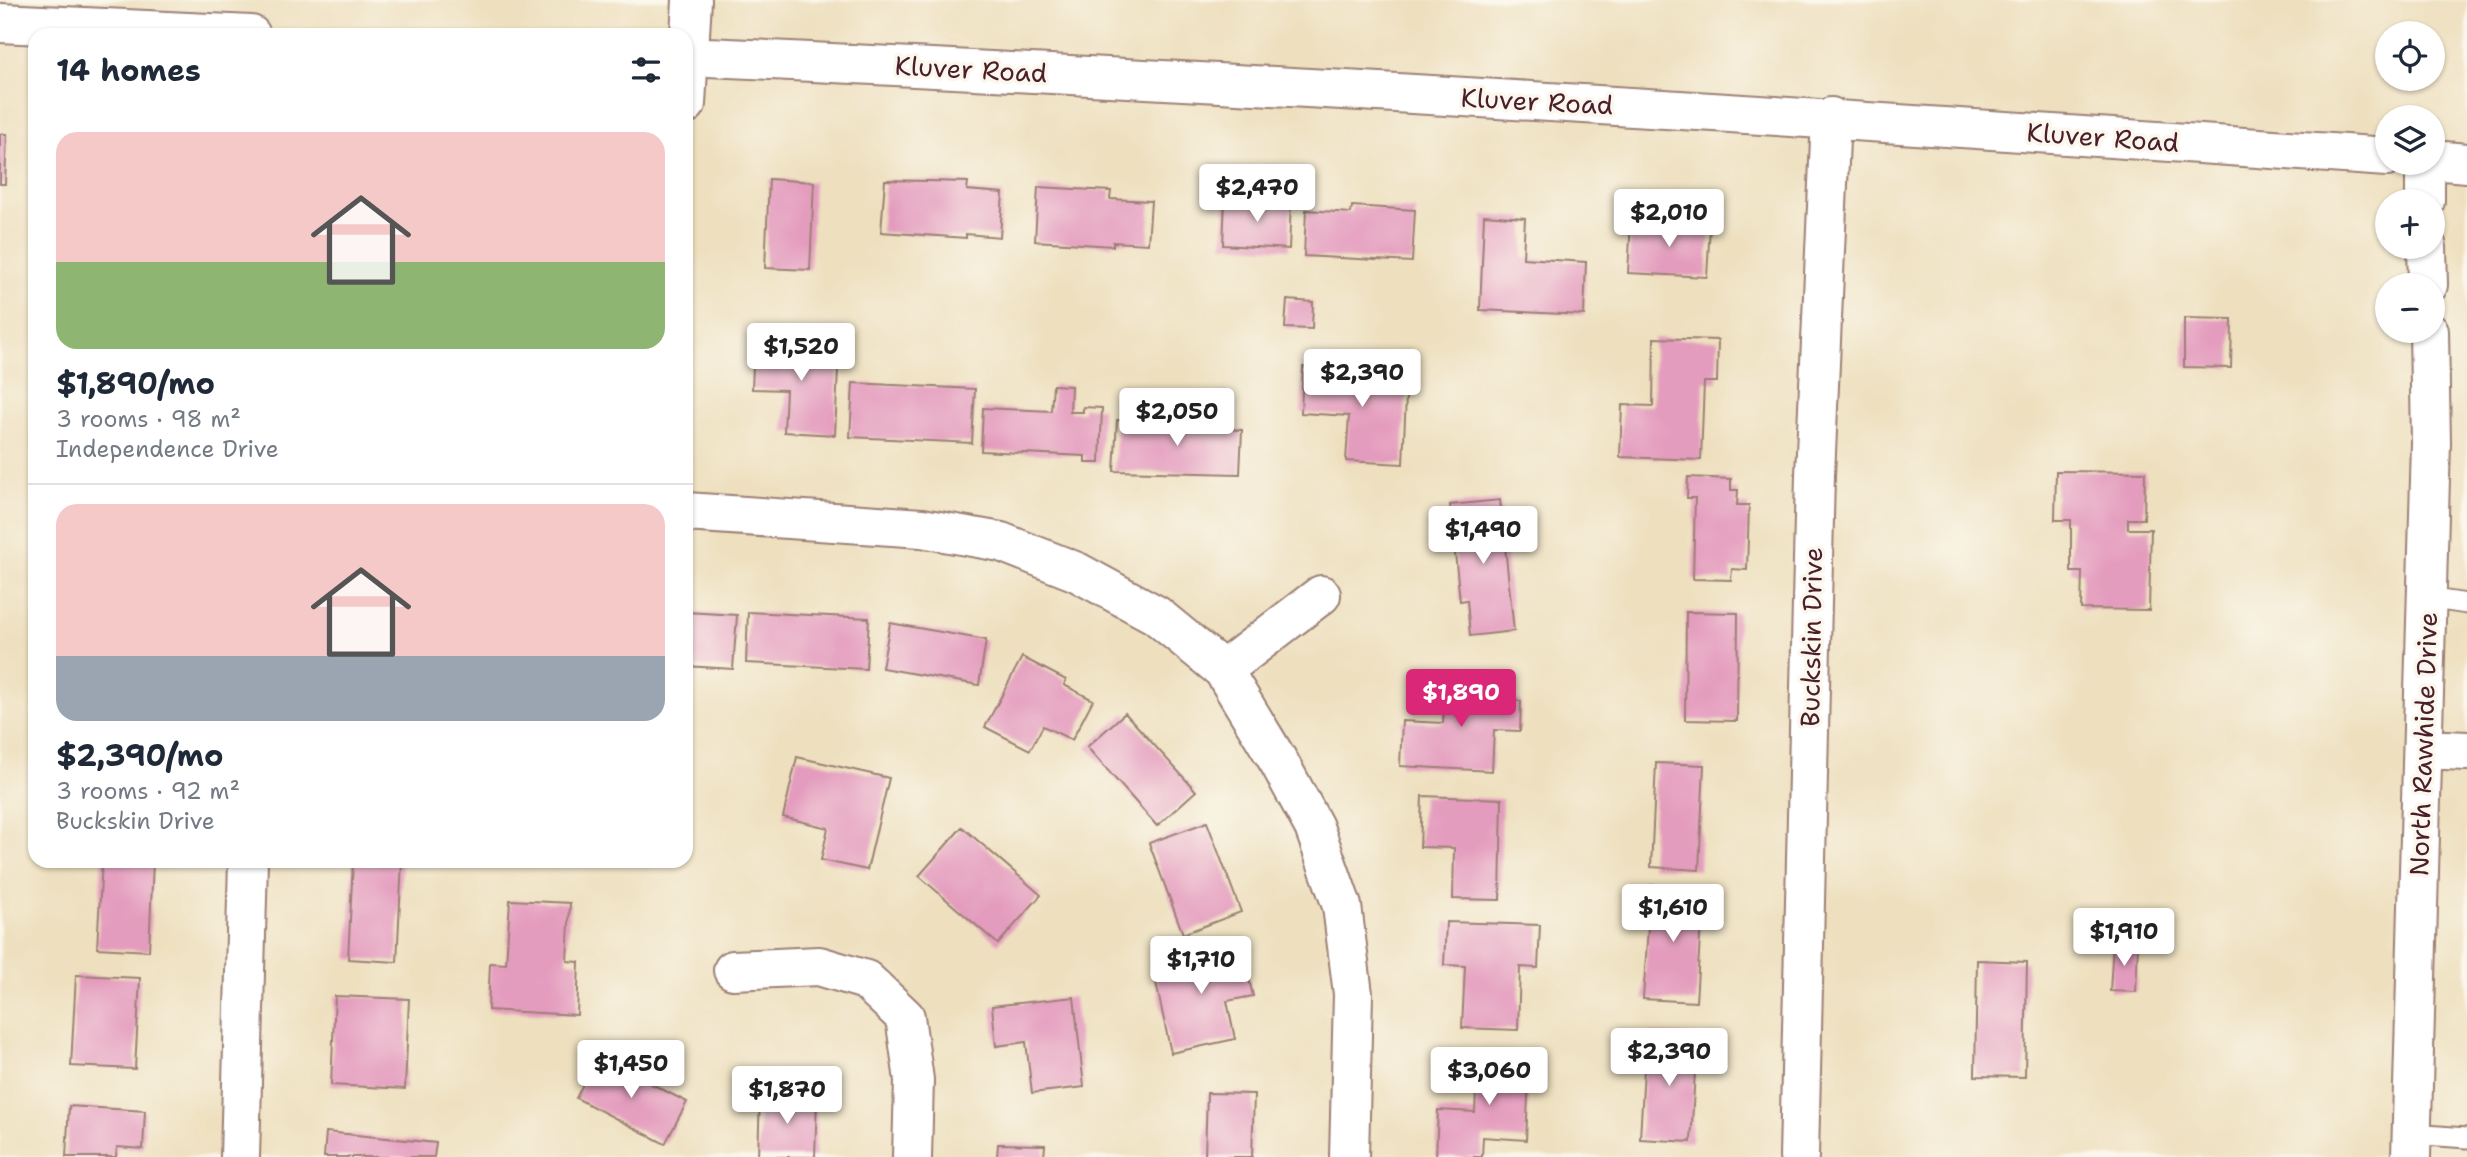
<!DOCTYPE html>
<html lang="en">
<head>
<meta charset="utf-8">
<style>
	:root { --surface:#fff; --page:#f6f6f7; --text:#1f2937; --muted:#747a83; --line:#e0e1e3; --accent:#db2777 }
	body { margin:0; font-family:"Shantell Sans",sans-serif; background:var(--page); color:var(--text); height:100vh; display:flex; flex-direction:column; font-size:26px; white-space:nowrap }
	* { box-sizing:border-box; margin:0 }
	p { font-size:23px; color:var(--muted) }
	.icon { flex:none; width:38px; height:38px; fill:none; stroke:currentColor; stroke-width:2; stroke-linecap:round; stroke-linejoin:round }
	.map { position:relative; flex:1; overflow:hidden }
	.sheet { position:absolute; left:28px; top:28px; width:665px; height:840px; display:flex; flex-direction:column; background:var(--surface); border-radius:21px; box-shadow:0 2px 5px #0004 }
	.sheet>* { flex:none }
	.tools { position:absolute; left:2375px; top:21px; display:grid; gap:14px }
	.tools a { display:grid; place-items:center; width:70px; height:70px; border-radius:50%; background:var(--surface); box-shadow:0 2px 5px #0004; font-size:35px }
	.price { position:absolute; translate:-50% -60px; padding:0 16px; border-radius:7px; background:#fff; color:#222; font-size:23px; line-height:46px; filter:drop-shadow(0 2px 4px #0008) }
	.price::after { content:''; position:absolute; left:50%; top:42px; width:21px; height:16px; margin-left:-10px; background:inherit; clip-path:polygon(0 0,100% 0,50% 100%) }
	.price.selected { background:var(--accent); color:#fff }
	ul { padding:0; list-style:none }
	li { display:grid; align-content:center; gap:14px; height:371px; padding:0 28px }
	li+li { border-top:2px solid var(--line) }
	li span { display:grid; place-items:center; height:217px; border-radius:21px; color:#555 }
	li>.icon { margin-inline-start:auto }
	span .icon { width:126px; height:126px; fill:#fffc; stroke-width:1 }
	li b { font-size:30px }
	h2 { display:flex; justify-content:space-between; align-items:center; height:84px; padding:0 28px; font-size:30px }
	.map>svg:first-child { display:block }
	.building { fill:#e49cbe }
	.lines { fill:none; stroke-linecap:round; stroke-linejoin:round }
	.service-casing { stroke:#9c8075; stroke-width:23 }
	.minor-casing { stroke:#9c8075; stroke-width:42 }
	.service { stroke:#fff; stroke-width:19 }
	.minor { stroke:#fff; stroke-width:38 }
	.labels { text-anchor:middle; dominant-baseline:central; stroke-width:7; stroke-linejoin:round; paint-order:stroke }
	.street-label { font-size:26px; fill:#4a1f2b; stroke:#fbf7ec }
</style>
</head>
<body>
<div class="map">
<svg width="2467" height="1157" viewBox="0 0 2467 1157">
	<rect width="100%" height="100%" fill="#fbf7ec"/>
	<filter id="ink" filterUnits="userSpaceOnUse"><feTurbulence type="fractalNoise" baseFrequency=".0143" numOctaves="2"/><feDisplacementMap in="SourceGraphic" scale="14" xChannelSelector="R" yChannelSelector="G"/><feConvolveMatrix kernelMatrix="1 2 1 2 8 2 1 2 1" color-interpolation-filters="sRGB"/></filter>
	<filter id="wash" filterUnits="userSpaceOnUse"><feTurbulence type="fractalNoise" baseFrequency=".00686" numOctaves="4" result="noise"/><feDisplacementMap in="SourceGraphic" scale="28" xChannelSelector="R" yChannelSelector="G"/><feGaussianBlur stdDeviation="1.57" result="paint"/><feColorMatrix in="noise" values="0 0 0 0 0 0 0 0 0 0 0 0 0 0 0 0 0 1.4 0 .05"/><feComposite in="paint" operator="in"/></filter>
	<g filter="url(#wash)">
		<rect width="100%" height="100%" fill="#eee0bf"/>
		<g id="blocks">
			<path class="building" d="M0,134H7L5,184H0Z
				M769,179L814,182L810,270L765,268Z
				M885,180L968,182L967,190L1003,193L1000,237L966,234V238L881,232Z
				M1038,187L1111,191L1110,199L1151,201L1148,244L1113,242V246L1035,241Z
				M1225,199L1291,202L1289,249L1223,245Z
				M1352,206L1415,210L1412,262L1304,256L1306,210L1351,213Z
				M1484,215L1525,218L1523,258L1586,262L1584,315L1480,310Z
				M1631,221L1710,225L1707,277L1628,273Z
				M1287,300L1313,302L1312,329L1285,328Z
				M2184,318L2232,319L2231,368L2184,367Z
				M1654,338L1718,340L1717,382H1704L1701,460L1620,457L1622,405L1653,406Z
				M754,342L839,346L835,435L784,432L786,390L752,389Z
				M1303,367L1407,373L1403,464L1346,461L1349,416L1301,413Z
				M853,383L975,389L972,443L850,437Z
				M1053,385L1071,386L1070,412H1083V407L1102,408L1100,463H1085V456L981,451L983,408L1051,411Z
				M1117,420L1205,424V428L1242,430L1240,474L1114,471Z
				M2056,471L2145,472L2144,519H2128V529H2151L2149,610L2081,609L2082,572H2071V520H2055Z
				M1688,477L1731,479V490H1738L1737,505H1749L1747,570L1732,569L1731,580L1693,579L1695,498H1687Z
				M1500,500L1514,631L1470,636L1467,600L1460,601L1450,505Z
				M686,612L737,615L733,669L686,666Z
				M748,612L869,618L866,669L746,663Z
				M1686,612L1738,613L1737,721L1685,720Z
				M890,623L986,640L979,685L882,668Z
				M1022,657L1066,680L1064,685L1093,700L1072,740L1043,726L1030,750L985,727Z
				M1446,678L1497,681L1496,699L1521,701L1520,731L1494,730L1492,771L1400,766L1402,721L1443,723Z
				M1125,713L1196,791L1157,826L1087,747Z
				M797,757L889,778L867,870L821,860L828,828L783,817Z
				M1656,763L1704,765L1699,870L1651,867Z
				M1422,796L1502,799L1500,900L1453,899L1454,848L1420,847Z
				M1207,822L1241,912L1183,934L1149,843Z
				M962,827L1041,895L998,944L919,876Z
				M102,861H153L149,951L97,948Z
				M353,861H402L397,962L348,959Z
				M1651,885L1703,889L1696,1002L1643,999Z
				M510,900L570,903L567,961L579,962L577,1015L488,1010L490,963L506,964Z
				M1446,922L1540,925L1538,968L1520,967L1518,1030L1462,1028L1465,966L1444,965Z
				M2113,943L2138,945L2136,992L2110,991Z
				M1241,945L1253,996L1227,1001L1235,1039L1171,1053L1152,964Z
				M1977,960L2027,962L2025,1077L1975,1076Z
				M76,975L140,978L135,1069L71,1066Z
				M335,996L409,999L405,1089L331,1085Z
				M1074,997L1084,1087L1032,1093L1026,1042L996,1046L992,1006Z
				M1646,1033L1697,1036L1691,1142L1640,1139Z
				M1478,1050L1530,1053L1526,1140L1483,1137L1482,1157H1436L1438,1110L1475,1112Z
				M597,1056L687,1102L665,1144L576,1098Z
				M1207,1093L1254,1094L1252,1157H1205Z
				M760,1095L817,1097L815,1157H758Z
				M69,1106L145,1111L143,1149L117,1147L116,1157H66Z
				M326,1132L436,1143L434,1157H324Z
				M998,1144L1045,1145L1044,1157H997Z"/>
		</g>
	</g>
	<g filter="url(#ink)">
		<use href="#blocks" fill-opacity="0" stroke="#9c8075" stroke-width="2"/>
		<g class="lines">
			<g class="service-casing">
				<path id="service" d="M2427,598L2467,604
					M2411,1134L2467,1138"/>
			</g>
			<g class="minor-casing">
				<path id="minor" d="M0,23L251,35
					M686,56C1253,82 1820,117 2387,157
					M686,104L692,0
					M2432,160L2467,163
					M2425,163V201
					M2427,247L2428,285
					M686,512L922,528L1001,542L1077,572L1156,615L1223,670L1280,764L1314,827L1342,906L1353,994L1349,1157
					M1223,670L1321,595
					M2423,749L2467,751
					M733,970L819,966L866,980L905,1017L914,1080L912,1157
					M240,1157L248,861
					M1799,1157L1815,475L1831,117
					M2411,1157L2431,443L2429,331"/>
			</g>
			<use href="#service" class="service"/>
			<use href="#minor" class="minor"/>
		</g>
	</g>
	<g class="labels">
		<g class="street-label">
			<text transform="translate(971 69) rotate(3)">Kluver Road</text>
			<text transform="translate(1537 101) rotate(3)">Kluver Road</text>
			<text transform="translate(2103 137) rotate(4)">Kluver Road</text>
			<text transform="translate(1811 637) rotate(-89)">Buckskin Drive</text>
			<text transform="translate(2423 744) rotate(-88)">North Rawhide Drive</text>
		</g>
	</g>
</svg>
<div class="tools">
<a><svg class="icon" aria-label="locate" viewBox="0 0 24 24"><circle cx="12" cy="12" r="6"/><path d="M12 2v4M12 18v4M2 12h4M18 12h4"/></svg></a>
<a><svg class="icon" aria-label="layers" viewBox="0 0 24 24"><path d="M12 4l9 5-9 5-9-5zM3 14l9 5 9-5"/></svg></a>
<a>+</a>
<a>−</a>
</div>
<b class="price" style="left:1257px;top:224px">$2,470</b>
<b class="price" style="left:1669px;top:249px">$2,010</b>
<b class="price" style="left:801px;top:383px">$1,520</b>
<b class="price" style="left:1362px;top:409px">$2,390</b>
<b class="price" style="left:1177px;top:448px">$2,050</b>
<b class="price" style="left:1483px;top:566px">$1,490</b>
<b class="price selected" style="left:1461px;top:729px">$1,890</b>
<b class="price" style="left:1673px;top:944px">$1,610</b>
<b class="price" style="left:2124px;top:968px">$1,910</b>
<b class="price" style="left:1201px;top:996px">$1,710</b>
<b class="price" style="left:1669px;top:1088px">$2,390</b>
<b class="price" style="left:631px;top:1100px">$1,450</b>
<b class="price" style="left:1489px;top:1107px">$3,060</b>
<b class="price" style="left:787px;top:1126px">$1,870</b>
<section class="sheet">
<h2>14 homes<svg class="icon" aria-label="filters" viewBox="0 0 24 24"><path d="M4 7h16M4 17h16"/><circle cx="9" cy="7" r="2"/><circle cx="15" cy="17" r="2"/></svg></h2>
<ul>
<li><span style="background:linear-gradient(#f6c9c9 60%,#8fb573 0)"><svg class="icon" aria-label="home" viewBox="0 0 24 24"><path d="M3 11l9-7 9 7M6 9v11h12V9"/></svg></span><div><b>$1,890/mo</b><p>3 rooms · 98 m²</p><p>Independence Drive</p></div></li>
<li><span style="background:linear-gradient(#f6c9c9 70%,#9aa5b1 0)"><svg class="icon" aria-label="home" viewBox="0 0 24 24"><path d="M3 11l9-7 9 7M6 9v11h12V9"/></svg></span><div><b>$2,390/mo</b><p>3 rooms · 92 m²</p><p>Buckskin Drive</p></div></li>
</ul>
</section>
</div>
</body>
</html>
